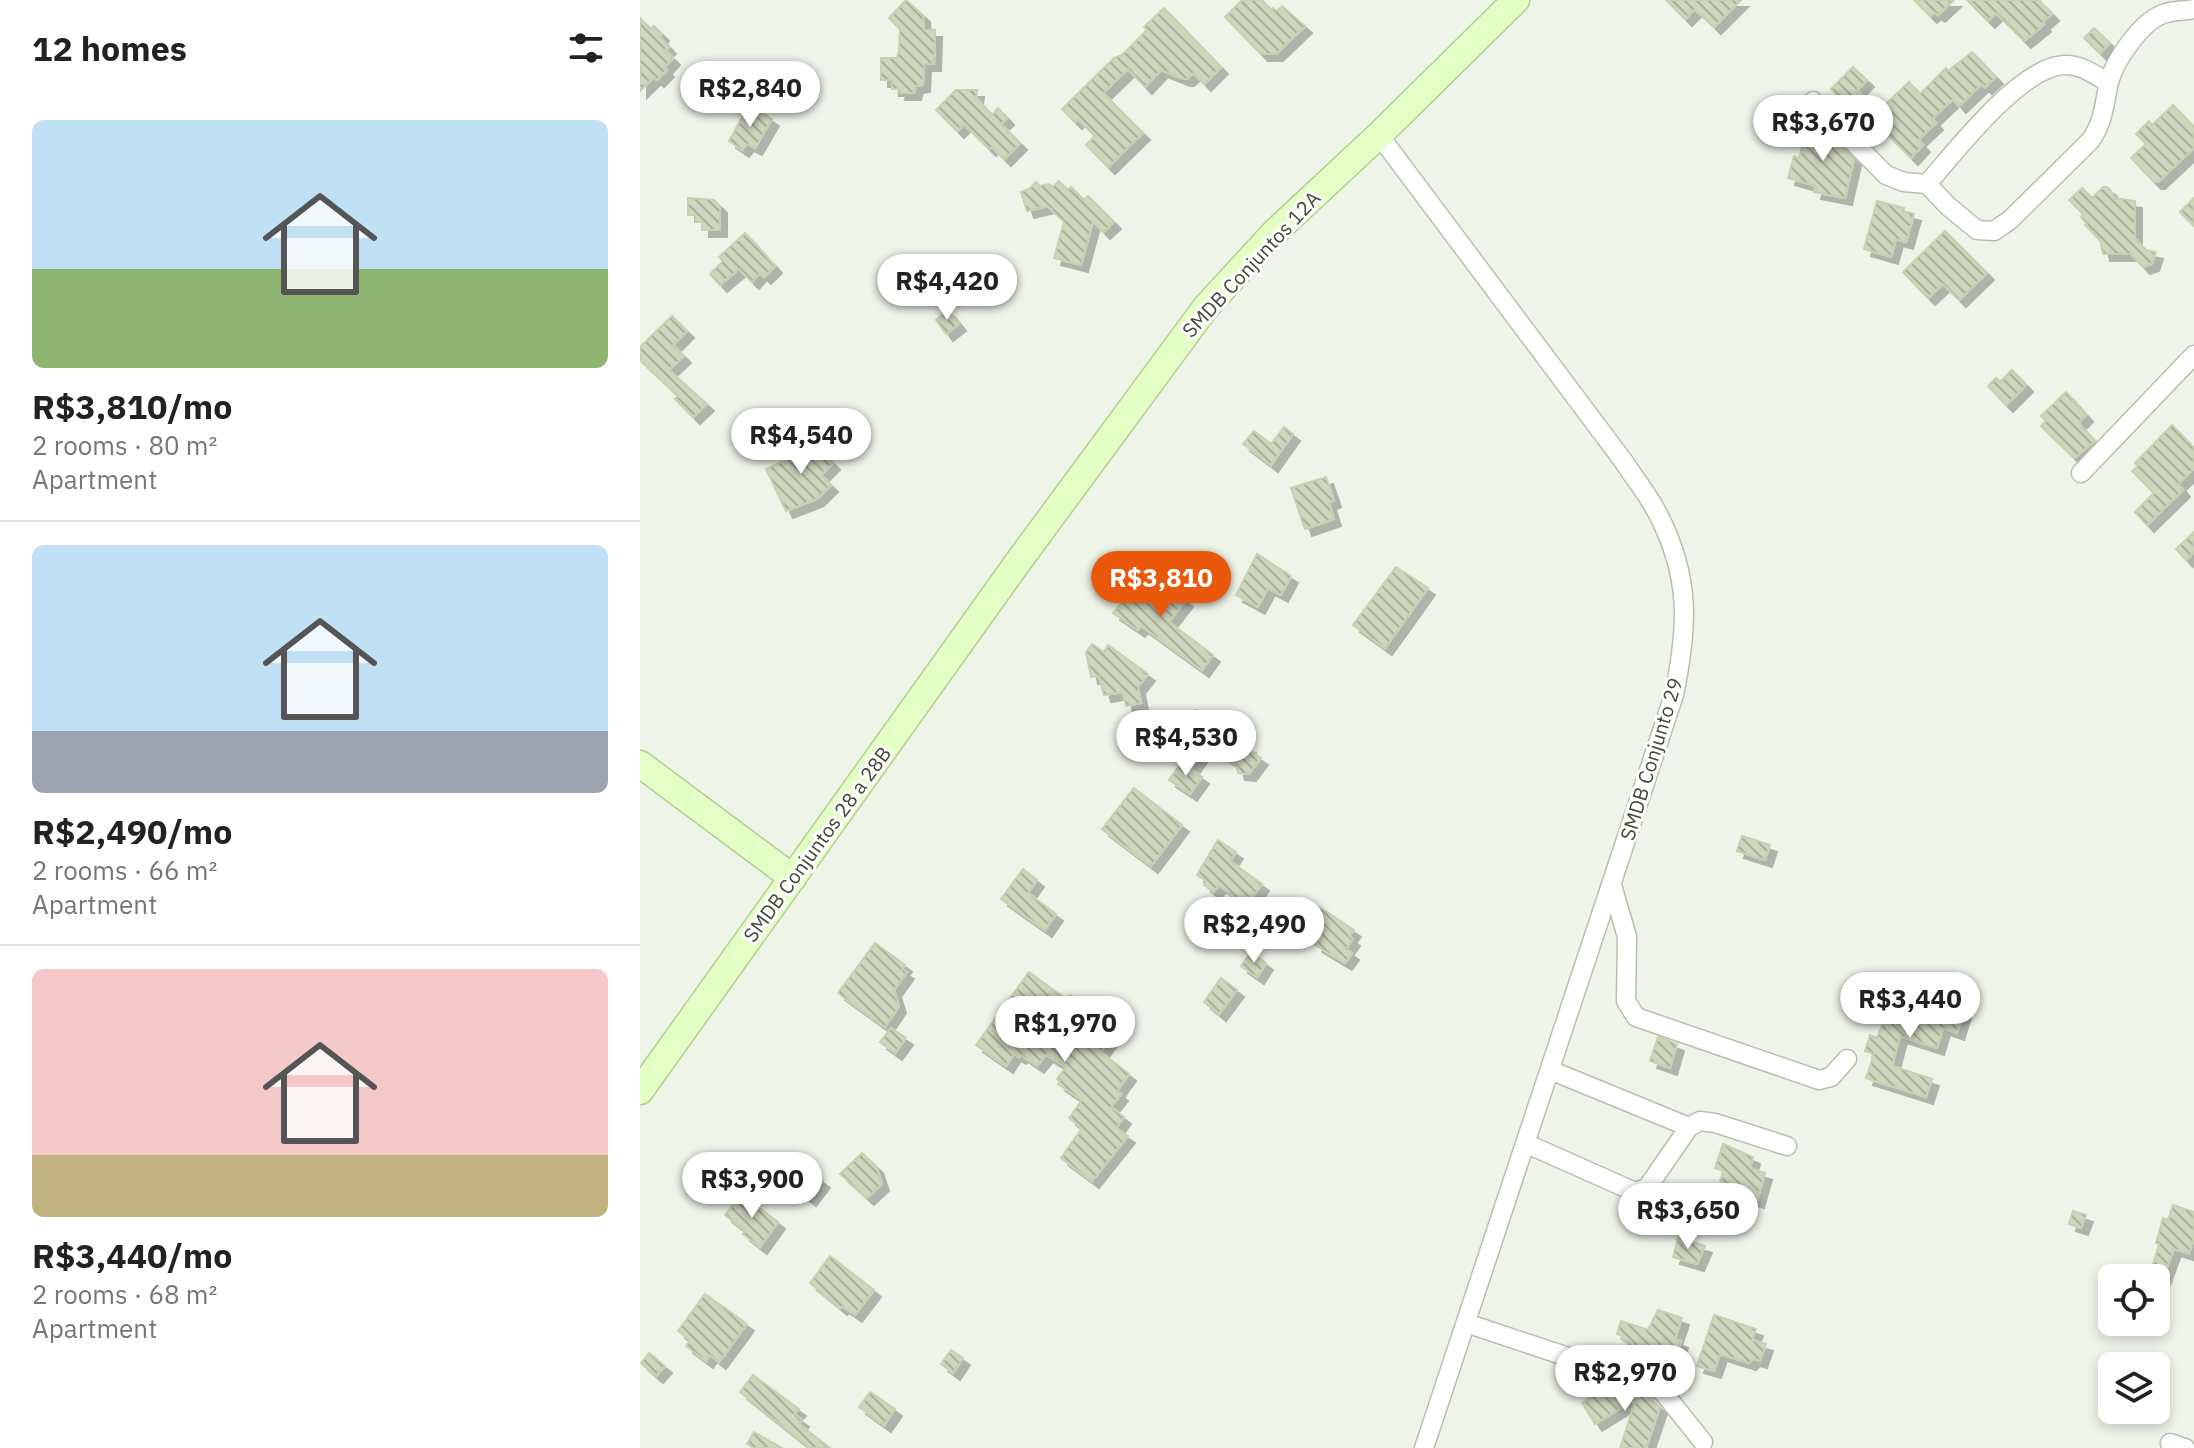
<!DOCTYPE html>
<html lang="en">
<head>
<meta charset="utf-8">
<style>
	:root { --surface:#fff; --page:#f2f2f2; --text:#222; --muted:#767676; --line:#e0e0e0; --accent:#ea580c }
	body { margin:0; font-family:"IBM Plex Sans",sans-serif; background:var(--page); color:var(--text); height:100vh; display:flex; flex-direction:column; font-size:30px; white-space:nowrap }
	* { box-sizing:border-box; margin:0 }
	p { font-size:26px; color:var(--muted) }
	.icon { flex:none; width:44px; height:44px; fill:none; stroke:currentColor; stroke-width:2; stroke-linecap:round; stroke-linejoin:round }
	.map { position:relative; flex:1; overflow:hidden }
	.sheet { display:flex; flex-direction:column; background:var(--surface); width:640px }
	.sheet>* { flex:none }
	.tools { position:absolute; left:1458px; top:1264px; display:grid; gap:16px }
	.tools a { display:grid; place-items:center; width:72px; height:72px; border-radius:12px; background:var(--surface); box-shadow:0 4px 12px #0003; font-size:40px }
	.price { position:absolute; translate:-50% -68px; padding:0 18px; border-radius:28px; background:#fff; color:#222; font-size:26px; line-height:52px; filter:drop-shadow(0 2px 4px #0008) }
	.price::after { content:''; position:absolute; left:50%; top:48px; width:24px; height:18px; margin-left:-12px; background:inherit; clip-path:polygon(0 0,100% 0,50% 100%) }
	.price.current { background:var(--accent); color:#fff }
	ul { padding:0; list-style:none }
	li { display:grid; align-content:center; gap:16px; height:424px; padding:0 32px }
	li+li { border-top:2px solid var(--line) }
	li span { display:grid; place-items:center; height:248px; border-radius:12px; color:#555 }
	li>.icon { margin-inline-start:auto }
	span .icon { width:144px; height:144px; fill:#fffc; stroke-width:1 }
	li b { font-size:34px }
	h2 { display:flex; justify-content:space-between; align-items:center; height:96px; padding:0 32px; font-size:34px }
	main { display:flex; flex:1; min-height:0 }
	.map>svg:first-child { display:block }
	.building { fill:url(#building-back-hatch); stroke:#c6d1b0; stroke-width:2; filter:url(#shadow) }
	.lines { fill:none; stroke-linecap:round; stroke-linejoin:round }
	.street-casing { stroke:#b8c0aa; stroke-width:21 }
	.secondary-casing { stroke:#b3cf92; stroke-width:29 }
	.street { stroke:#fff; stroke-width:18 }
	.secondary { stroke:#e4ffc6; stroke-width:26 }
	.labels { text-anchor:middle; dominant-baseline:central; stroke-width:6; stroke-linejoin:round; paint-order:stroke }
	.street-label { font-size:20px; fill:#424736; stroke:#fff }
</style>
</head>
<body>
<main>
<section class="sheet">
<h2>12 homes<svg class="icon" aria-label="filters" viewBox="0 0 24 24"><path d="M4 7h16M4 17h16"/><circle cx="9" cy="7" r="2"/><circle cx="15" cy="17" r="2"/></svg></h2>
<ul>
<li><span style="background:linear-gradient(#bfe0f5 60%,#8fb573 0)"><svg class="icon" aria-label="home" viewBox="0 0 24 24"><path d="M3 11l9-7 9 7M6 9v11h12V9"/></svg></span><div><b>R$3,810/mo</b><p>2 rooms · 80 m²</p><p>Apartment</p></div></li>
<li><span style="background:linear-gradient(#bfe0f5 75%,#9aa5b1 0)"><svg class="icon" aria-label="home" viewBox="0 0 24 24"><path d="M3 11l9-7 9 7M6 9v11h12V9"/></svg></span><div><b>R$2,490/mo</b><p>2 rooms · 66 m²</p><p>Apartment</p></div></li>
<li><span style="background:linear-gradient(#f6c9c9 75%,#c2b280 0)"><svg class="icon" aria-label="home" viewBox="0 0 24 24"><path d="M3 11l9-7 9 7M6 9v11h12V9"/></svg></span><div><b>R$3,440/mo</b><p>2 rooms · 68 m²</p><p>Apartment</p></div></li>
</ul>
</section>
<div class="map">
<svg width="1554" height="1448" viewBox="0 0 1554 1448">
	<defs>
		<pattern id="building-back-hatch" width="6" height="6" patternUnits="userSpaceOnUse" patternTransform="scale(2)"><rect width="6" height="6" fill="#ced6bd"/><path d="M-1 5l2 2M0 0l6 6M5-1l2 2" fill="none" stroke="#a9af9a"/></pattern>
		<filter id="shadow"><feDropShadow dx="7" dy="7" stdDeviation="0" flood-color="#0004"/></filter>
	</defs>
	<rect width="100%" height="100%" fill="#eff4e8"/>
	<path class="building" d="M266,0L283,15L284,30H295L294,64H284L283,85L276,86L274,93H258L259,89H252V80H241V58H257L259,51L260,29L249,18Z
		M602,0H622L631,10L633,8L637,11L642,6L665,26L636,54H621L585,17Z
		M1026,0H1101L1074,27L1055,9L1045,19Z
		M1274,0H1314L1298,15L1294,12L1290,16Z
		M1327,0H1399L1412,14L1402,23L1404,25L1384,41L1356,13L1348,21Z
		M524,8L581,67L564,84L554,73L547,79H543L521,70L505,87L488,69L463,93L503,133L468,167L446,145L455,136L438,119L435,122L422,109L474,58L482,55L507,30L504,27Z
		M0,18L10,29L14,26L22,34L20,37L29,47L25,50L33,58L24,68L27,70L17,80L14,77L0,91Z
		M1454,28L1470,43L1460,53L1444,38Z
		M1332,52L1356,77L1345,87L1342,84L1319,106L1313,99L1292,119L1296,123L1278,140L1283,145L1271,158L1244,131L1247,128L1234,115L1269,82L1280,94L1306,68L1308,71Z
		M1213,67L1227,80L1217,90L1227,99L1213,112L1191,89Z
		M316,90H337L336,98L352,115L358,108L367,118L361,124L380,143L364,159L352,147L349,149L324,124L317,131L296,110Z
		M109,105L132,119L115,148L107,144L102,150L89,141Z
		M1533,105L1554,127V148L1518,182H1514L1491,158L1506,144L1496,134L1509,121L1512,125Z
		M1171,116L1214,159L1205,198L1174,192L1176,186L1148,178L1154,156L1159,158Z
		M419,181L428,190L431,187L444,200L448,196L474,222L463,232L453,221L441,265L414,258L424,222L408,206L387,211L381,192L389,189L396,182L400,186L409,184L413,187Z
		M1463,187H1467L1471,191L1474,198L1495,201V239L1506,250L1516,252L1512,264L1503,267L1491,254H1463L1460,240L1445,225L1447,224L1441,217L1443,214L1429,200L1442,188L1452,198Z
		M48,198L74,200L80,206V230H62V222H56V215H48Z
		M1554,198V226L1540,212Z
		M1237,201L1264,208L1263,211L1274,214L1266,242L1256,239L1251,257L1224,249Z
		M1305,231L1347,273L1319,300L1303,284L1288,298L1263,272Z
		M105,233L135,266L124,277L120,273L112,282L99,269L80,285L70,274L83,261L79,257Z
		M308,310L319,324L306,334L296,320Z
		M32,316L47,331L33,345L44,356L29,370L67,404L53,417L35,399L38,396L0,360V347Z
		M1372,370L1386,385L1366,405L1348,386L1356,378L1360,382Z
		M1426,392L1446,415L1438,423L1455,441L1434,458L1401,426L1406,421L1401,416Z
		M1532,425L1554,448V469L1538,484L1543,490L1507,525L1495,512L1514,493L1492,471L1498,466L1495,463Z
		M644,427L653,434L631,465L603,444L614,431L631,444Z
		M171,439L193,463L181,475L191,485L177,499L146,511L126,469L150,458Z
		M686,477L694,500L689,503L694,519L665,529L651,488Z
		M1554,532V552L1546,560L1536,549Z
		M617,554L651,576L641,595L628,588L618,607L596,595Z
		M756,567L788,588L745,648L713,625Z
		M504,576L532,596L535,592L546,600L529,622L573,655L562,670L501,626L498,630L473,613Z
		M452,644L464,652L468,645L508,674L498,687L501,703L486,706L483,692L464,695L459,676L451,677L446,652Z
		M556,710L571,721L572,734L574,736L552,767L531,752L536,746L527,739L538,724L547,732L550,712Z
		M593,738L605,747L609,746V750L621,758L609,774L598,773L596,765L581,754Z
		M542,762L562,777L550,794L529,780Z
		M494,788L542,825L511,866L462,829Z
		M1102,836L1130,845L1125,860L1097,851Z
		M578,840L596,852L590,861L622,884L606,905L579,885L573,892L564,885L566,881L557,875Z
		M383,869L397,880L388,893L416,914L405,930L361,899Z
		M670,901L714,930L709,936L713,939L706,949L712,953L705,963L675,945L677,942L654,924Z
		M235,943L265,965L262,969L267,972L254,990L259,1006L245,1027L198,993Z
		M611,952L626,963L617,977L601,966Z
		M389,972L426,999L430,995L445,1006L442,1010L474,1033L461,1052L489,1074L477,1091L481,1094L471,1107L484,1117L476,1128L488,1136L452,1181L421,1158L442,1128L429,1118L442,1100L418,1084L420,1081L417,1079L426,1067L406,1055L397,1066L381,1055L379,1057L374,1054L366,1066L336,1045Z
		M581,978L597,990L579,1014L564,1002Z
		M1259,998L1270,1002L1272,998L1301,1007L1304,998L1326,1005L1317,1033L1303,1028L1297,1048L1260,1036L1252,1066L1292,1079L1286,1097L1226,1078L1234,1054L1225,1051L1230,1035L1237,1038L1248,1011L1254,1013Z
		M251,1028L266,1038L255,1053L240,1042Z
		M1018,1037L1037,1044L1030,1068L1010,1061Z
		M1083,1144L1113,1157L1110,1168L1125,1173L1117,1201L1085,1190L1087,1184L1080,1181L1084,1171L1075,1168Z
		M222,1153L236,1166L242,1184L227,1198L200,1174Z
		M165,1168L183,1181L169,1199L152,1186Z
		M101,1194L138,1222L120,1247L103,1234L106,1231L85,1215Z
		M1533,1205L1554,1212V1238L1549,1254L1534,1249L1523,1278H1509L1519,1244L1516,1243L1523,1218L1528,1220Z
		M1433,1211L1446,1215L1441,1228L1429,1224Z
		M1038,1238L1065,1246L1057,1264L1033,1257Z
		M190,1256L234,1290L215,1315L202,1306L200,1308L170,1283Z
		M65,1294L107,1324L79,1362L70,1355L66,1361L46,1346L50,1340L38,1331Z
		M1018,1310L1042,1318L1035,1339L1041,1341L1035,1359L1015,1352L1013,1357L991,1350L993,1343L981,1339L982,1336L977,1334L981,1321L1008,1330Z
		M1074,1315L1116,1329L1112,1340L1126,1344L1120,1361L1113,1359L1109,1363L1080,1354L1074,1371L1057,1366Z
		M311,1350L323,1358L313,1373L301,1364Z
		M9,1353L25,1366L16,1376L1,1363Z
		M113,1375L159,1409L154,1414L162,1420L159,1424L190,1448H170L100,1392Z
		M958,1382L1009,1398L1020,1407L1006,1448H980L996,1399L955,1424L942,1403L954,1395Z
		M230,1392L255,1409L244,1425L219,1407Z
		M114,1432L142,1448H114L107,1444Z"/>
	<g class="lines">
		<g class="street-casing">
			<path id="street" d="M1173,101L1246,175L1264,182L1287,184L1308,206L1337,230L1354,231L1370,220L1450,141C1464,122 1464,104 1469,82C1475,60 1501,22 1523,14C1532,10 1544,11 1554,9
				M739,135L984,462C995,479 1009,496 1018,514C1051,578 1048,627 1034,695L784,1448
				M1287,184C1316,151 1380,67 1424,65C1441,64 1455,75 1469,83
				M1441,473L1554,355
				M972,885L987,937L986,1001L996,1017L1179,1080L1191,1077L1207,1059
				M910,1070L1049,1127
				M885,1143L995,1192L1007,1188L1049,1127L1060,1121L1075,1123L1147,1146
				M826,1323L1003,1382L1023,1392L1063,1442
				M1530,1443L1545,1448"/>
		</g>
		<g class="secondary-casing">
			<path id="secondary" d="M0,764L153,878
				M0,1091L378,562L566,307L635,232L739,135L876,0"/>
		</g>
		<use href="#street" class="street"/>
		<use href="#secondary" class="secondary"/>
	</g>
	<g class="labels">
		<g class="street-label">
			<text transform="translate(611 264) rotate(-47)">SMDB Conjuntos 12A</text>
			<text transform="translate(1011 759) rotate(-73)">SMDB Conjunto 29</text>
			<text transform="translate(177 844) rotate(-54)">SMDB Conjuntos 28 a 28B</text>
		</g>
	</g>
</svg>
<div class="tools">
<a><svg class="icon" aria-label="locate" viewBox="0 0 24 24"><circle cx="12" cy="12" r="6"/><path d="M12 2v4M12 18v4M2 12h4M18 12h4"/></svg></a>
<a><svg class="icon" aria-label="layers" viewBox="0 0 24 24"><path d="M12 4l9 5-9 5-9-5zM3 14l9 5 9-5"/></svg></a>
</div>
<b class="price" style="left:110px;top:129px">R$2,840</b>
<b class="price" style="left:1183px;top:163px">R$3,670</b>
<b class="price" style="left:307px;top:322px">R$4,420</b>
<b class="price" style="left:161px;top:476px">R$4,540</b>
<b class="price current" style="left:521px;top:619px">R$3,810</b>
<b class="price" style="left:546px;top:778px">R$4,530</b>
<b class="price" style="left:614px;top:965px">R$2,490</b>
<b class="price" style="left:1270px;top:1040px">R$3,440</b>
<b class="price" style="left:425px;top:1064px">R$1,970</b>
<b class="price" style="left:112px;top:1220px">R$3,900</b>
<b class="price" style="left:1048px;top:1251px">R$3,650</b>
<b class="price" style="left:985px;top:1413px">R$2,970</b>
</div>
</main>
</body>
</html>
